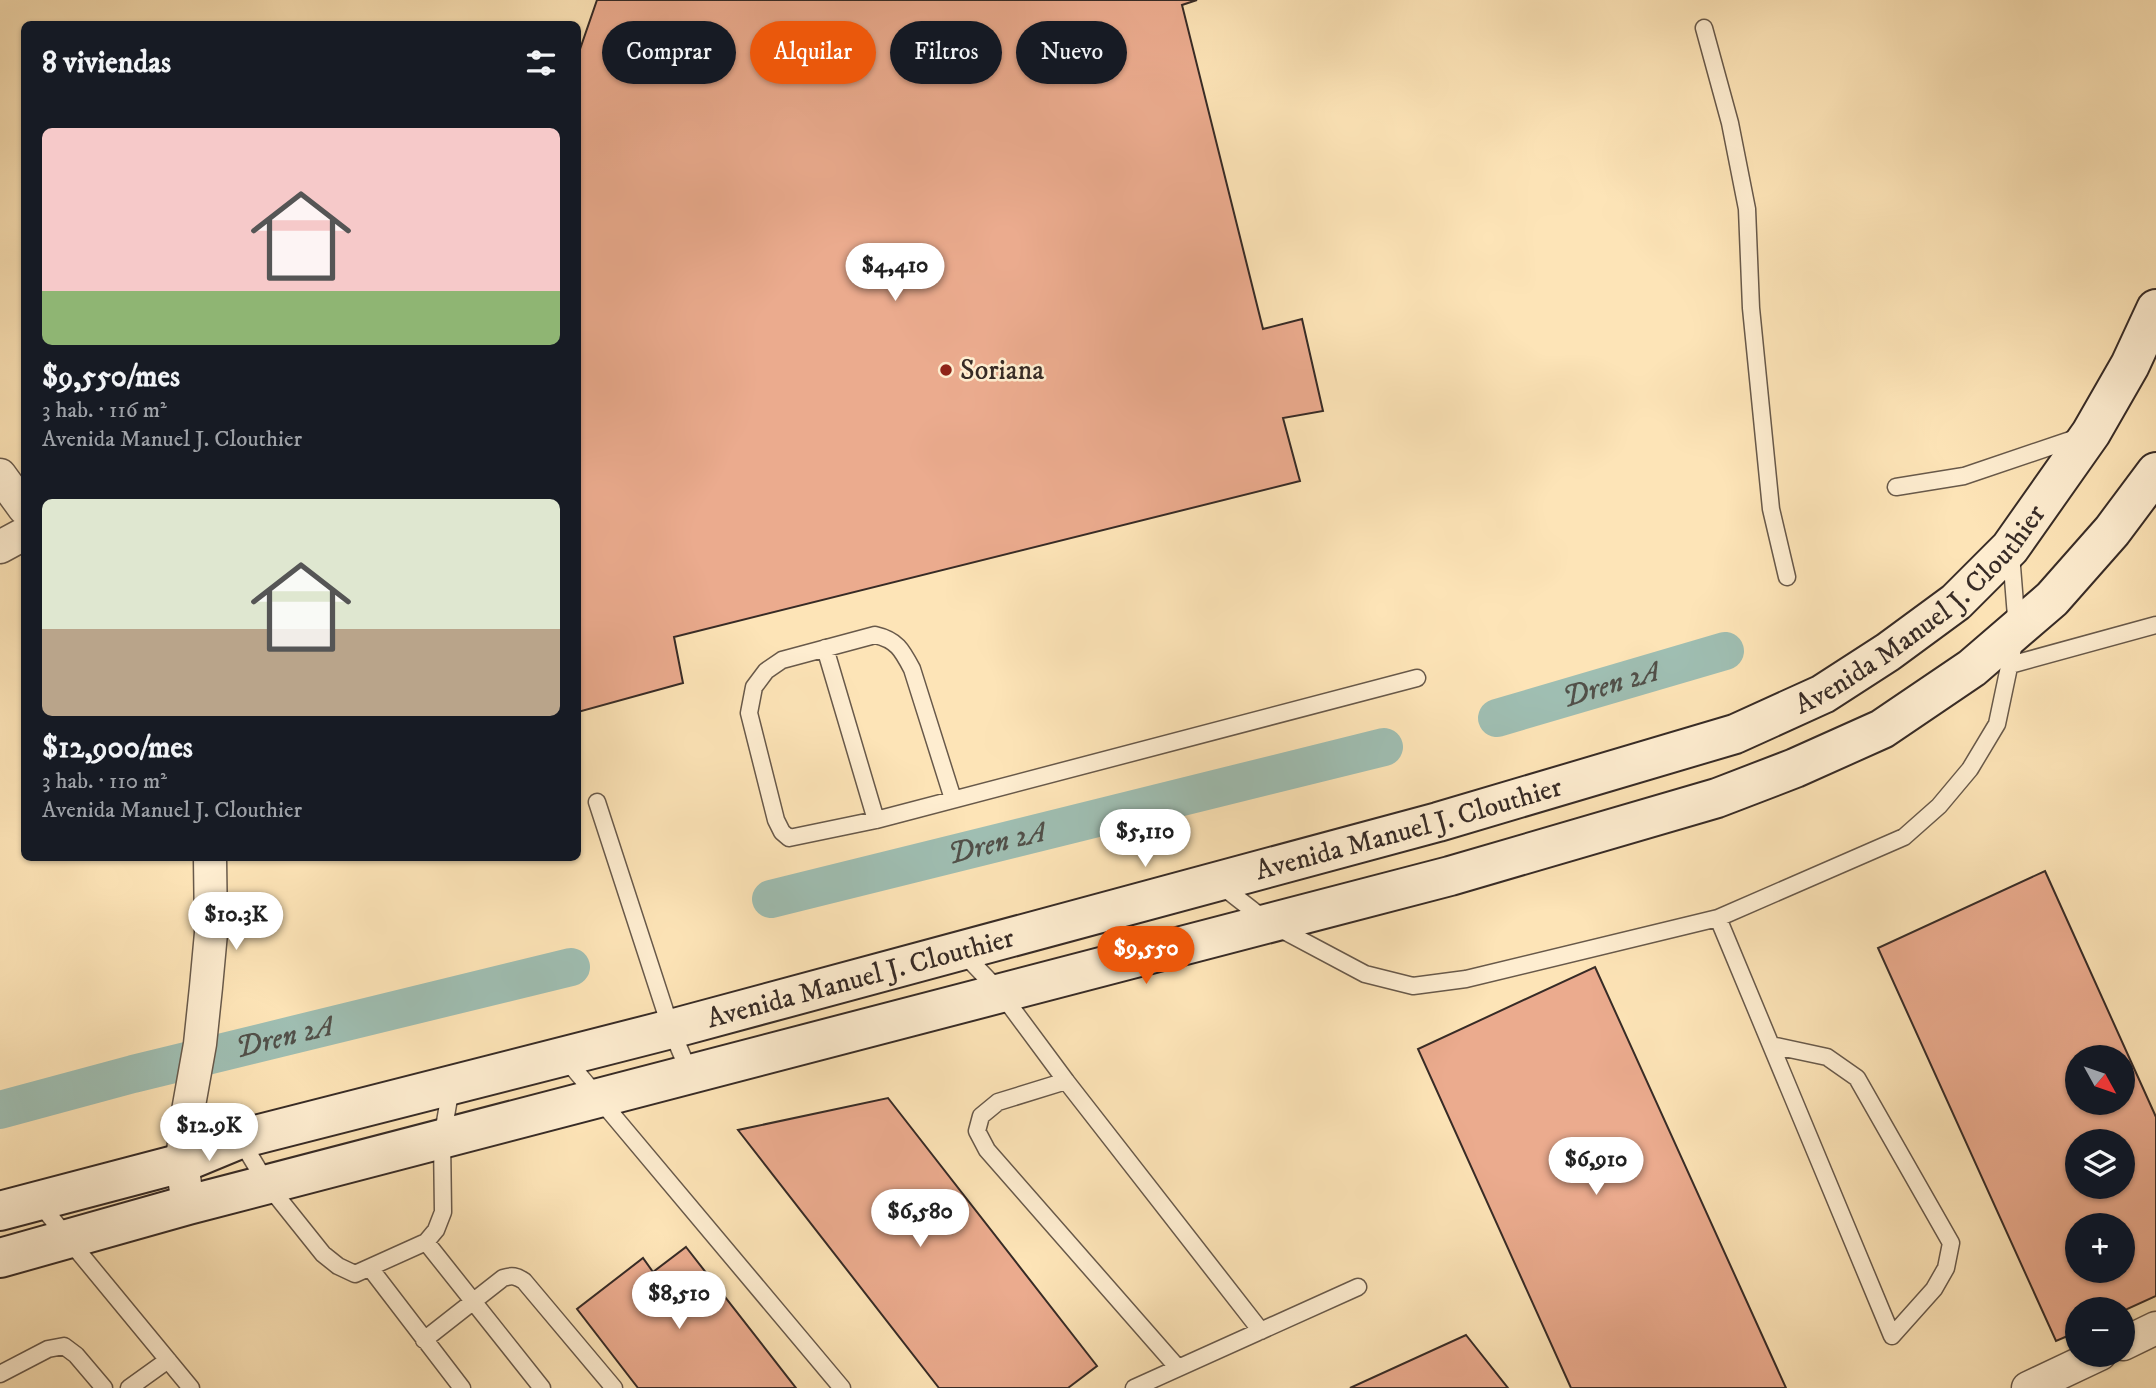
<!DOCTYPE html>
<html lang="es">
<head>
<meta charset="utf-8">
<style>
	:root { --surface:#171b24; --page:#242831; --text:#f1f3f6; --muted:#9ea1a6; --accent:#ea580c }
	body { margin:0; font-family:"IM FELL DW Pica",serif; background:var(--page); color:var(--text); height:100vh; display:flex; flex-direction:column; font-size:26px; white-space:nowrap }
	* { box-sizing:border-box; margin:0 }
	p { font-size:23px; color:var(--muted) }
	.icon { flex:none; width:38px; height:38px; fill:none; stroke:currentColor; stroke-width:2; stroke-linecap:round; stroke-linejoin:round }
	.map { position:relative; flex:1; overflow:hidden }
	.details { position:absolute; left:21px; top:21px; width:560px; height:840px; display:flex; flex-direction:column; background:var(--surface); border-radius:10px; box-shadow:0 2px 5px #0004 }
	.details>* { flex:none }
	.hud { position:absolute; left:602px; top:21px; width:665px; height:63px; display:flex; gap:14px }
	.needle { width:46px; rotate:130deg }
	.tools { position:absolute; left:2065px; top:1045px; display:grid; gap:14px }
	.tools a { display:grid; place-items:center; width:70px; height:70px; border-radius:50%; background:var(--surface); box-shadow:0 2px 5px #0004; font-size:35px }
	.price { position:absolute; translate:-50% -60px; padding:0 16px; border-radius:24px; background:#fff; color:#222; font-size:23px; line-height:46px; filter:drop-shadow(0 2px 4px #0008) }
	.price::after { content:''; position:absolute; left:50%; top:42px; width:21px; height:16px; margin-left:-10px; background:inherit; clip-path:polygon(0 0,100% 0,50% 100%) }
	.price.active { background:var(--accent); color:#fff }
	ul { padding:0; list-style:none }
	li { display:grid; align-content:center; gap:14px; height:371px; padding:0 21px }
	li span { display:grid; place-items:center; height:217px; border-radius:10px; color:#555 }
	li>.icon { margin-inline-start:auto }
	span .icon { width:126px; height:126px; fill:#fffc; stroke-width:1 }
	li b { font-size:30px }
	h2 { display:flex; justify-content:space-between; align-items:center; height:84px; padding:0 21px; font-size:30px }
	.pill { padding:0 24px; border-radius:32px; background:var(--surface); box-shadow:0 2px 5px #0004; font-size:24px; line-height:63px }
	.pill.active { background:var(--accent); color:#fff }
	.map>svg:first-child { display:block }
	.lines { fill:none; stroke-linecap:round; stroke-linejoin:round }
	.canal { stroke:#9fbeb2; stroke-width:38 }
	.building { fill:#ebab8e; stroke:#372b26; stroke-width:2; fill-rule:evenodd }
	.service-casing { stroke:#68594a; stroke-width:19 }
	.minor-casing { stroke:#68594a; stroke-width:35 }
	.secondary-casing { stroke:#372b26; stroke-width:42 }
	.service { stroke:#feedd0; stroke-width:16 }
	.minor { stroke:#feedd0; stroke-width:32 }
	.secondary { stroke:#feedd0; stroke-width:38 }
	.poi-dot { fill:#8f2418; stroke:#feedd0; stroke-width:2.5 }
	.labels { text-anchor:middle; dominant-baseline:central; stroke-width:5; stroke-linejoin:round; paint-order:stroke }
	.poi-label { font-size:28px; fill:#372b26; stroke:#feedd0; text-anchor:start }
	.street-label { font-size:28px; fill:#372b26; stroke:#feedd0 }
	.water-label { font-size:30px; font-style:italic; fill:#515049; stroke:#feedd0 }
</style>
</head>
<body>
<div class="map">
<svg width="2156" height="1388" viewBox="0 0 2156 1388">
	<rect width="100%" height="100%" fill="#fde4b7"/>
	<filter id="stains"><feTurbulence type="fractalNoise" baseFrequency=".00286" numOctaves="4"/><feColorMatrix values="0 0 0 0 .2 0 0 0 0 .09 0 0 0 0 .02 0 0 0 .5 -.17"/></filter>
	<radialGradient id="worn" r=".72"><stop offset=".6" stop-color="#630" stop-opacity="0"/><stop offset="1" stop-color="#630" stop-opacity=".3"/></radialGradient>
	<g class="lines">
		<g class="canal">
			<path id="s1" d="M1497,718L1725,651"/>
			<path id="s2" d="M771,899L1384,747"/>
			<path id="s3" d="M0,1110L133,1074L571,967"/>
		</g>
	</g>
	<path class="building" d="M597,0H1197L1182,5L1263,329L1302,319L1323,411L1283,418L1300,481L674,637L683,683L578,712V55Z
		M2045,871L2156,1117V1296L2123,1311V1309H2077V1332L2056,1341L1878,948ZM2077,1057H2123V1102H2077ZM2077,1141H2123V1186H2077ZM2077,1225H2123V1270H2077Z
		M1595,967L1786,1388H1571L1418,1049Z
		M888,1098L1097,1366L1068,1388H939L738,1130Z
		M686,1247L796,1388H638L577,1309L643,1258L653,1272Z
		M1466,1335L1508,1388H1350Z"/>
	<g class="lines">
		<g class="service-casing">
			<path id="service" d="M1704,28L1730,123L1747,209L1751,308L1771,509L1787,577
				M1896,487L1964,476L2079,437
				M825,648L876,820
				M2010,665L2156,625
				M953,799L912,669C902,650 897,640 875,635L782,660L766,671L754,687L749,713L776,820L782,832L789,838L876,820L1417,678
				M597,802L671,1029L690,1074
				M1218,883L1269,923L1365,974L1413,986L1466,979L1718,918L1904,837L1939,806L1970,769L1997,724L2017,629L2011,554
				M1718,918L1892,1336L1934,1289L1946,1268L1951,1243L1857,1078L1827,1057L1771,1045
				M961,951L1000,992L1066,1081L1261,1331
				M564,1057L842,1388
				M1066,1081L998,1102L981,1116L977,1131L987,1150L1178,1368
				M240,1139L267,1184L323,1254L338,1266L355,1274L426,1242L436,1230L443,1212L442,1139L451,1087
				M38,1201L68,1239L191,1388
				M426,1242L542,1388
				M370,1268L462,1388
				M424,1340L503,1278C512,1275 517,1276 524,1281L614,1388
				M0,1374L48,1349L64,1346L76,1355L104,1388
				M129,1388L168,1360
				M1134,1388L1358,1287"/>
		</g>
		<g class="minor-casing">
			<path id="minor" d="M0,475L24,508
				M0,547L24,534
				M188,1205L182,1163L186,1122L200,1044L206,987L211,933L210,858
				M2123,1344L2156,1328
				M2028,1388L2100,1354"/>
		</g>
		<g class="secondary-casing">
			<g id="secondary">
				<path id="s4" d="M0,1211L182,1163L240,1139L671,1029L1438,822L1735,734L1823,694L1888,652L1956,602L2010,548L2091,433L2130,365L2156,309"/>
				<path d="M0,1258L188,1205L1450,876L1717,798L1795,768L1882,729L1972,668L2052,599L2112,531L2156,472"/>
			</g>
		</g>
		<use href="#service" class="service"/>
		<use href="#minor" class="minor"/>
		<use href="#secondary" class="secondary"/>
	</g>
	<circle class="poi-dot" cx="946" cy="370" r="7"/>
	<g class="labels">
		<g class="poi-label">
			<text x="960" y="370">Soriana</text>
		</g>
		<g class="street-label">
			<text stroke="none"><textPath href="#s4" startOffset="2026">Avenida Manuel J. Clouthier</textPath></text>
			<text stroke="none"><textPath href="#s4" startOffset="1460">Avenida Manuel J. Clouthier</textPath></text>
			<text stroke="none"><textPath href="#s4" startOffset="892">Avenida Manuel J. Clouthier</textPath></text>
		</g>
		<g class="water-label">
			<text stroke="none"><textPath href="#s1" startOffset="119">Dren 2A</textPath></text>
			<text stroke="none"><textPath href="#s2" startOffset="233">Dren 2A</textPath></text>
			<text stroke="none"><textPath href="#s3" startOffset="294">Dren 2A</textPath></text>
		</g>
	</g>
	<rect width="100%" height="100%" filter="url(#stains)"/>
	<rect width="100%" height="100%" fill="url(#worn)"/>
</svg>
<div class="tools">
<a><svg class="needle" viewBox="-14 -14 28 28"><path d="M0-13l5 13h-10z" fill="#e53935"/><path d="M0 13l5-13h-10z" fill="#9ea1a6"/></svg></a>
<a><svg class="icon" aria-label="layers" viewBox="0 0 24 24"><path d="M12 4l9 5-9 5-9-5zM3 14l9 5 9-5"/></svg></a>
<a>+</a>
<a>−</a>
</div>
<b class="price" style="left:895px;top:303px">$4,410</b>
<b class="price" style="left:1145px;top:869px">$5,110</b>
<b class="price" style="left:236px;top:952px">$10.3K</b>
<b class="price active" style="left:1146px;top:986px">$9,550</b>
<b class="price" style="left:209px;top:1163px">$12.9K</b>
<b class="price" style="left:1596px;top:1197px">$6,910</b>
<b class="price" style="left:920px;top:1249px">$6,580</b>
<b class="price" style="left:679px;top:1331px">$8,510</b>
<div class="hud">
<a class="pill">Comprar</a>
<a class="pill active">Alquilar</a>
<a class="pill">Filtros</a>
<a class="pill">Nuevo</a>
</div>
<section class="details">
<h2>8 viviendas<svg class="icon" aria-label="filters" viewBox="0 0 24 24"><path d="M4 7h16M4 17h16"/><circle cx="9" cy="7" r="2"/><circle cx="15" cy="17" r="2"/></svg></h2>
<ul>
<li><span style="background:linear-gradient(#f6c9c9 75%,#8fb573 0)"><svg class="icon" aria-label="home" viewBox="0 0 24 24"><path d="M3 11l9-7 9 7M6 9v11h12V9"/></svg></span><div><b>$9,550/mes</b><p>3 hab. · 116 m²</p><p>Avenida Manuel J. Clouthier</p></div></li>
<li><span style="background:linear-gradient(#dfe7d0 60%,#b9a48a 0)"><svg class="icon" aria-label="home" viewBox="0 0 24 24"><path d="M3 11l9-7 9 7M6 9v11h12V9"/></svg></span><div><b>$12,900/mes</b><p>3 hab. · 110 m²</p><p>Avenida Manuel J. Clouthier</p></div></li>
</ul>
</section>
</div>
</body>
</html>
